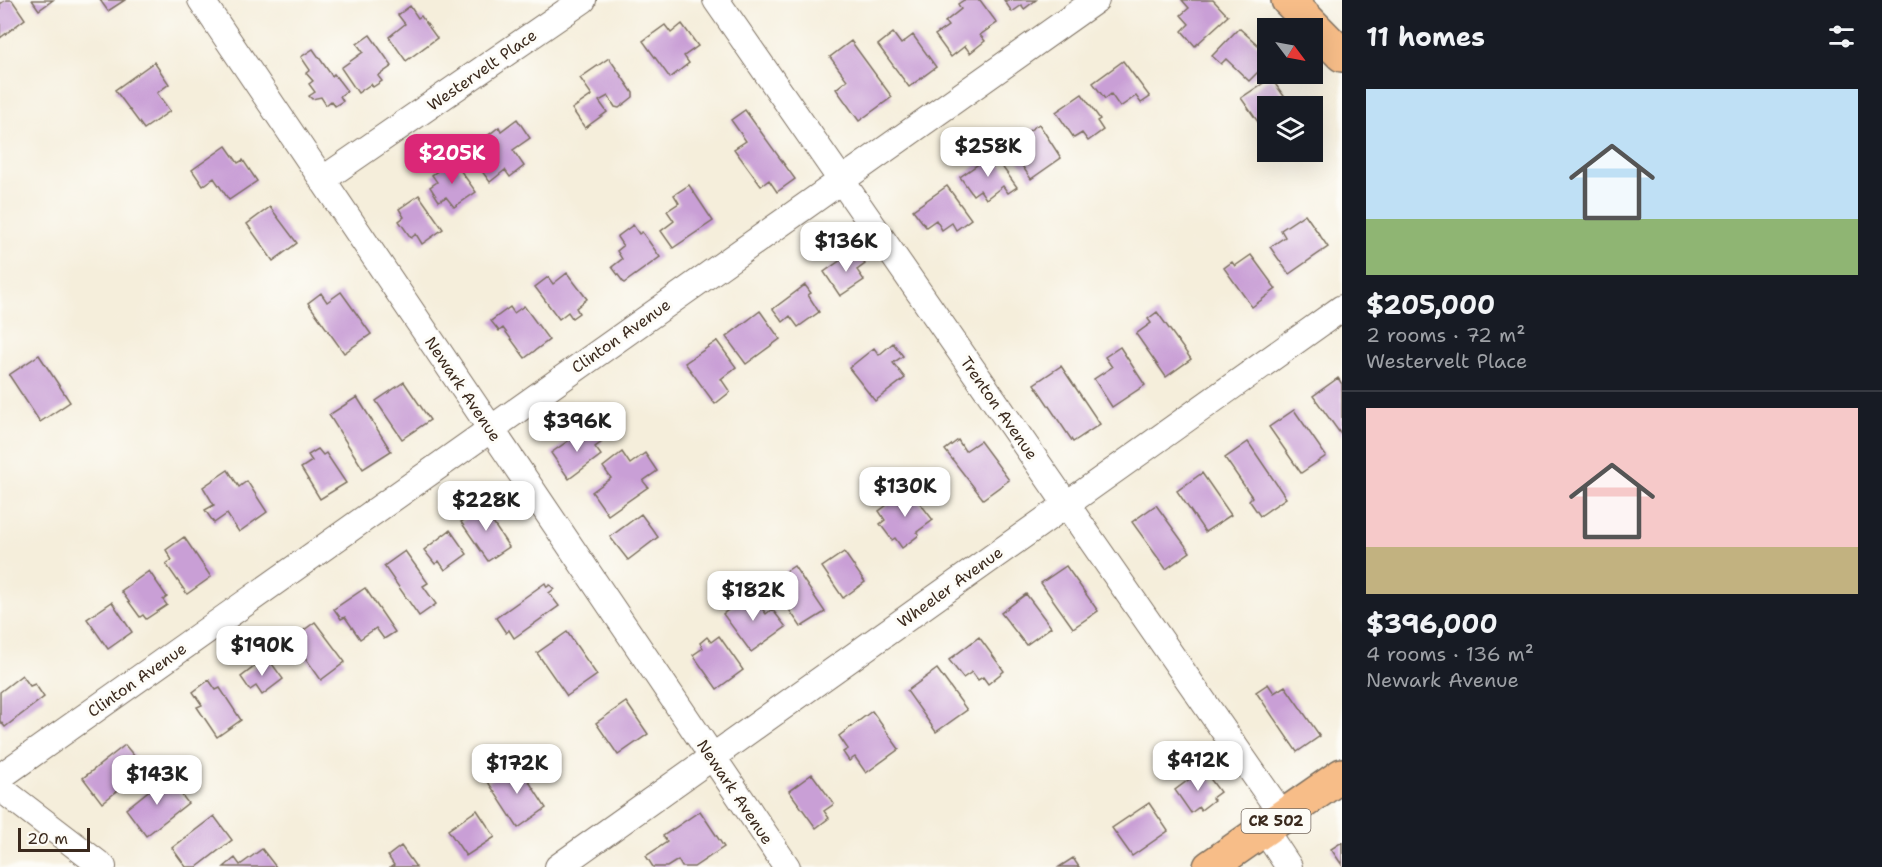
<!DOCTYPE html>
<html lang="en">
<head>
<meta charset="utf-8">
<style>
	:root { --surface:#171b24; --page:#20242c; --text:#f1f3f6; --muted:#9ea1a6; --line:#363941; --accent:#db2777 }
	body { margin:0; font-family:"Shantell Sans",sans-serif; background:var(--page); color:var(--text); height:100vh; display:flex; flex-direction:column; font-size:22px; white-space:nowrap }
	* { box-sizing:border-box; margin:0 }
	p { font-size:20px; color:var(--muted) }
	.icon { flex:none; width:33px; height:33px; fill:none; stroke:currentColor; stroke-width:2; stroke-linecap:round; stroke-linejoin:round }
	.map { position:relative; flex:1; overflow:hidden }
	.side { display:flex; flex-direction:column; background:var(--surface); width:540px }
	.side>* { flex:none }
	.needle { width:39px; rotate:122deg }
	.tools { position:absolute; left:1257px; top:18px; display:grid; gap:12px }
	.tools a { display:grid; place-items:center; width:66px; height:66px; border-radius:0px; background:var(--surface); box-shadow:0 6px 24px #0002; font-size:30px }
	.scale { position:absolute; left:18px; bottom:15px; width:72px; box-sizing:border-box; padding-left:6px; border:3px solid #3b2a1e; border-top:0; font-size:16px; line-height:21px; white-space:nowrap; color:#3b2a1e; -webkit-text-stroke:4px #fdfcf7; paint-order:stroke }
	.price { position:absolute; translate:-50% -51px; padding:0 14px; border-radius:12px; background:#fff; color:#222; font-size:20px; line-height:39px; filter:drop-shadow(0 2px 3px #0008) }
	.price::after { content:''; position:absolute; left:50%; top:36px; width:18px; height:14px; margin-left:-9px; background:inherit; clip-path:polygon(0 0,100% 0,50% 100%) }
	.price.selected { background:var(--accent); color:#fff }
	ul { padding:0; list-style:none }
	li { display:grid; align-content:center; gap:12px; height:318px; padding:0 24px }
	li+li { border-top:2px solid var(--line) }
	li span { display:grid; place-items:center; height:186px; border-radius:0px; color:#555 }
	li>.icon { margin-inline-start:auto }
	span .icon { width:108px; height:108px; fill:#fffc; stroke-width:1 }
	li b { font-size:26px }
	h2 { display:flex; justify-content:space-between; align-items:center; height:72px; padding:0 24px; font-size:26px }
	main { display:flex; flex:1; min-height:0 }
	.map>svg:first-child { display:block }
	.building { fill:#c99fd6 }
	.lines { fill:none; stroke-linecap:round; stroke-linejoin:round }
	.minor-casing { stroke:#7c6f60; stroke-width:28 }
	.major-casing { stroke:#7c6f60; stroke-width:36 }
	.minor { stroke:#fff; stroke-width:26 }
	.major { stroke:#f7bd88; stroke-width:33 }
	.labels { text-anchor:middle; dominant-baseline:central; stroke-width:6; stroke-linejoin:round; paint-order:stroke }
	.shield { fill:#fdfcf7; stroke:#75695f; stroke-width:1.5 }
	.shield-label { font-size:15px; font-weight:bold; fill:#3b2a1e }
	.street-label { font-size:16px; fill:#3b2a1e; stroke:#fdfcf7 }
</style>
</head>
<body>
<main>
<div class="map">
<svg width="1342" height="867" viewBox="0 0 1342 867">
	<rect width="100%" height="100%" fill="#fdfcf7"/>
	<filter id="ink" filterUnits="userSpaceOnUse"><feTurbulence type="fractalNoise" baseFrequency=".0167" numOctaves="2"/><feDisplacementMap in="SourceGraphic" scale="12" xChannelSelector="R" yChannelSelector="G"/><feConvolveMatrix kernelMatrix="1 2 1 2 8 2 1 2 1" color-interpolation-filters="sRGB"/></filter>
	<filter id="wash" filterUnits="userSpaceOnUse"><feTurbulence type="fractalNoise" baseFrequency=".008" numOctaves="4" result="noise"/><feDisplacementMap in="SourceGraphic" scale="24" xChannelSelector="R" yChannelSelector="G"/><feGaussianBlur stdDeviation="1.35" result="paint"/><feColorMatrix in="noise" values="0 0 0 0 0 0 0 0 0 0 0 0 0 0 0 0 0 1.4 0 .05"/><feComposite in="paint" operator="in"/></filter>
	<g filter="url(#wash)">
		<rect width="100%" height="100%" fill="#f5eedb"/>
		<g id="blocks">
			<path class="building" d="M6,0H12L25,19L0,38V4Z
				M32,0H53L39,10Z
				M100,0H125L108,11Z
				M964,0H980L997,23L980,35L985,41L970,53L965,46L951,57L935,35L948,26L945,22L961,9L958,4Z
				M1004,0H1036L1024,9L1022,5L1012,12Z
				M1182,0H1213L1228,16L1195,46L1182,31L1189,24L1181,15L1189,8Z
				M410,6L418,18L421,16L437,38L406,61L389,37L405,24L398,15Z
				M682,24L698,46L684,56L689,63L670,78L643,41L665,25L671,33Z
				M1239,28L1268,54V62L1249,81L1226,59L1221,64L1212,56Z
				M893,33L901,44L913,35L936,67L909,87L878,45Z
				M370,35L392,66L378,76L382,81L373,87L371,84L358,93L341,68L363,52L357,44Z
				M851,41L892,97L859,121L836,89L847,80L830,57Z
				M313,49L332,76L334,74L347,91L340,96L343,101L335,106L331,101L326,105L321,97L312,99L309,96L315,92L309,84L313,81L306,73L310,70L301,57Z
				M609,58L633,93V97L619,108L615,107L608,96L599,101L607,112L585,128L572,109L592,95L580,78Z
				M1123,61L1150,97L1141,103L1136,96L1120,107L1111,94L1105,99L1093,83Z
				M154,62L169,84L157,93L170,111L144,129L115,90Z
				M1271,78L1291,106H1268V136L1241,98Z
				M1082,94L1100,119L1097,121L1103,130L1088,141L1082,133L1074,138L1056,112Z
				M745,110L795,179L777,192L769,180L761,186L734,149L746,141L731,120Z
				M517,119L530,138L513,150L524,166L510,177L505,170L490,182L469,154L488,140L486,137L499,127L501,131Z
				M1039,124L1061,158L1031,179L1008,145Z
				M226,146L238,163L243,160L257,181L229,200L214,178L203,186L192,170Z
				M993,154L1017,187L1008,193L1003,186L986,199L980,190L973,195L960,177Z
				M449,163L453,170L458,167L476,192L454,207L446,197L439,201L430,187L437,182L432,175Z
				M689,185L713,221L673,248L661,231L674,221L667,211L679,203L674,195Z
				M947,186L971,219L956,230L952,223L942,230L936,220L926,227L913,210Z
				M419,195L443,229L422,244L416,234L411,238L399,221L404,217L399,209Z
				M270,207L297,243L273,261L247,224Z
				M1305,214L1328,247L1289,274L1270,247L1285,237L1281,230Z
				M633,225L639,234L642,232L660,257L624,283L612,267L622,259L617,251L623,246L617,237Z
				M855,250L865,264L857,270L864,280L840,296L824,272Z
				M1251,255L1276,289L1252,307L1224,268L1232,262L1235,266Z
				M567,273L587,299L576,308L579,313L572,318L568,312L559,319L535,287L548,277L553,284Z
				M805,285L811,293L808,295L819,312L798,327L790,316L783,322L773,309Z
				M341,292L371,334L344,353L308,303L321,293L327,302Z
				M524,306L549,340L525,358L503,328L499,331L491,321L510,307L514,313Z
				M760,311L780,339L746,364L726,337Z
				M1157,312L1191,359L1166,377L1136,334L1151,323L1148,319Z
				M717,341L736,367L721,379L730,392L715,404L685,363Z
				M893,343L903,356L893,363L905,378L875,401L849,368L874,348L879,355Z
				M1120,347L1145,385L1112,407L1094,379L1112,367L1105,357Z
				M39,355L70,402L40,422L9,375Z
				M1061,366L1100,424L1073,442L1034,384Z
				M1338,378L1342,384V436L1313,396Z
				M404,382L430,420L402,439L376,401Z
				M357,397L391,451L363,469L329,415Z
				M1294,410L1326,456L1301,473L1269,427Z
				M585,429L591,439L597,435L602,442L595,447L601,455L569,479L551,453Z
				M958,440L965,451L980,441L1009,480L983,499L945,450Z
				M1248,442L1286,498L1260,516L1249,500L1252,497L1225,458Z
				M318,449L323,455L326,453L346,483L320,499L301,468L312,461L308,455Z
				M622,452L630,464L645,453L657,471L643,481L648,487L608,515L592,492L611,478L603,467Z
				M228,470L239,487L247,481L267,512L239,532L227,514L214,523L205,510L214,505L203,487Z
				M1202,473L1231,515L1205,532L1177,491Z
				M909,489L933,520L917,532L919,535L902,548L895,538L892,540L880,524L885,520L879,511Z
				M488,504L499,519L493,523L509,547L488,561L461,522Z
				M1156,505L1190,552L1166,569L1132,522Z
				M641,514L658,537L628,560L610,537Z
				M450,530L467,554L445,570L439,561L435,564L424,550Z
				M184,537L211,577L187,594L166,564L172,560L166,550Z
				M405,551L428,583L423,586L436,604L419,616L384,566Z
				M844,552L865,582L843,598L822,567Z
				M794,566L825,612L801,627L770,582Z
				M1066,566L1098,611L1073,628L1041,583Z
				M149,571L167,597L163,600L167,605L146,619L143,615L140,617L121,591Z
				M545,583L547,587L550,585L554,589L549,593L559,606L514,638L509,630L506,633L496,618Z
				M365,588L395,632L384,639L376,628L360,639L345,617L341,619L334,609Z
				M751,593L766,614L772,609L786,627L751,652L723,614Z
				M1026,594L1051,627L1026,645L1001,613Z
				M112,602L132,632L108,649L87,619Z
				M315,622L345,662L321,680L292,639Z
				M567,632L597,675L567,696L537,653Z
				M719,636L743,670L717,689L693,655L703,648L700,643L707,637L711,642Z
				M979,637L1004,671L988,684L983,677L978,680L972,672L963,678L949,660Z
				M267,657L283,679L262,695L256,686L250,690L241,677Z
				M937,669L967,710L936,732L907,691Z
				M22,675L30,686L35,684L44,697L5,727L0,721V692Z
				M209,680L216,690L220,688L241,720L217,737L197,707L202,705L193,692Z
				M1268,684L1274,693L1285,686L1320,736L1297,752L1256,692Z
				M626,702L648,734L618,755L596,723Z
				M872,711L899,749L866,773L855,757L849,761L843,752L848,749L839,736Z
				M125,745L145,769L102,803L83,778Z
				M517,763L546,808L518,828L488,782Z
				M1203,769L1220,792L1212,798L1214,800L1201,810L1199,807L1191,813L1175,790Z
				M812,774L834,804L824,811L829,818L816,828L789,791Z
				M167,776L188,803L146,836L126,809Z
				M1149,803L1168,831L1132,856L1112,828Z
				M477,810L495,837L466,856L448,830Z
				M700,811L724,847L694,867H682L678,860L667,867H653L646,856L667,842L663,836Z
				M214,816L232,840L197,867H186L172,848Z
				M1342,842V865L1331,849Z
				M401,846L416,867H391L394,865L388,856Z
				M262,849L276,867H224L235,858L240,865Z
				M1073,858L1079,867H1059Z"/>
		</g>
	</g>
	<g filter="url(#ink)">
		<use href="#blocks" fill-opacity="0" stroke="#7c6f60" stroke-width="1.5"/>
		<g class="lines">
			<g class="minor-casing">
				<path id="minor" d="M201,0L787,867
					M716,0L1283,816
					M322,180L583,0
					M0,777L1096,0
					M0,788L103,867
					M1264,829L1289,867
					M558,867L1342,308"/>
			</g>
			<g class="major-casing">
				<path id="major" d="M1288,0L1342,55
					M1210,867L1342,775"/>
			</g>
			<use href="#minor" class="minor"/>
			<use href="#major" class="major"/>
		</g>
	</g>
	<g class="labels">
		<rect class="shield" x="1241.5" y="809" width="69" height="24" rx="4.5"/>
		<g class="shield-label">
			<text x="1276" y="821">CR 502</text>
		</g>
		<g class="street-label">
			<text transform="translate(482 70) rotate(-35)">Westervelt Place</text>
			<text transform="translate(621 336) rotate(-35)">Clinton Avenue</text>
			<text transform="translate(463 389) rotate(56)">Newark Avenue</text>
			<text transform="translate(999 408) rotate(55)">Trenton Avenue</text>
			<text transform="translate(950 587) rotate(-36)">Wheeler Avenue</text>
			<text transform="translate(137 680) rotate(-35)">Clinton Avenue</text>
			<text transform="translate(735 792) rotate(56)">Newark Avenue</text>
		</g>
	</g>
</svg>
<div class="tools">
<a><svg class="needle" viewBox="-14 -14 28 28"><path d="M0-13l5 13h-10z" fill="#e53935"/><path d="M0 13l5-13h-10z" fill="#9ea1a6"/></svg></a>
<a><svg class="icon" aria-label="layers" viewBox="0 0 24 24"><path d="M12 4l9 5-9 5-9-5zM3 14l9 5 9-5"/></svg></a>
</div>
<div class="scale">20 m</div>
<b class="price" style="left:988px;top:178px">$258K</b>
<b class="price selected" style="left:452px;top:185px">$205K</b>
<b class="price" style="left:846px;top:273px">$136K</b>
<b class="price" style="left:577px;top:453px">$396K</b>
<b class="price" style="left:905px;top:518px">$130K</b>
<b class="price" style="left:486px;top:532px">$228K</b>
<b class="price" style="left:753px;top:622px">$182K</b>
<b class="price" style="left:262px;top:677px">$190K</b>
<b class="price" style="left:1198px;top:792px">$412K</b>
<b class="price" style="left:517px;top:795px">$172K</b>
<b class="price" style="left:157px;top:806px">$143K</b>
</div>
<section class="side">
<h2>11 homes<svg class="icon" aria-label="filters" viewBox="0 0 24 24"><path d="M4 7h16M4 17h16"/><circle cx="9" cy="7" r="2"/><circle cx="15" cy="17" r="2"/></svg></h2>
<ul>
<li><span style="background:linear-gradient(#bfe0f5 70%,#8fb573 0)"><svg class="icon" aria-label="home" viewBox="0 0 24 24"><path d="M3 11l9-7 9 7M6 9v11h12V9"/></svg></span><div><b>$205,000</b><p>2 rooms · 72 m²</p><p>Westervelt Place</p></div></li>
<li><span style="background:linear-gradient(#f6c9c9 75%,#c2b280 0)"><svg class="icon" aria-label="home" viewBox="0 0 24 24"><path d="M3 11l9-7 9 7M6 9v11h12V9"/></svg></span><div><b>$396,000</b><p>4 rooms · 136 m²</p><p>Newark Avenue</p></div></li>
</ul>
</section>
</main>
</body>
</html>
